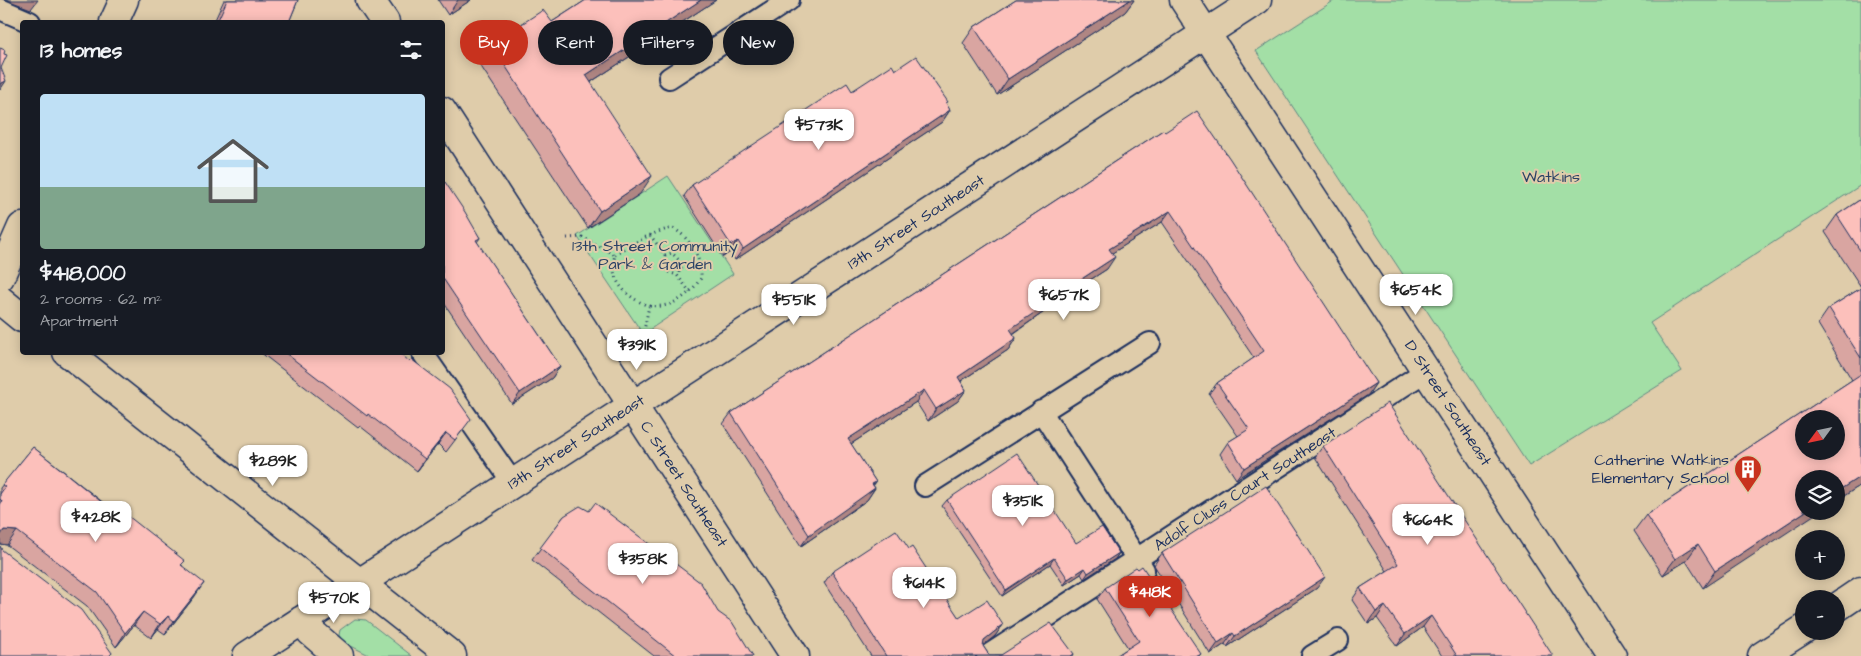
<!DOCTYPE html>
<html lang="en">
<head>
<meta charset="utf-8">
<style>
	:root { --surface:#171b24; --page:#20242c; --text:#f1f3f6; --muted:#9ea1a6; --line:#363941; --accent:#c8321e }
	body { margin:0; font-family:"Architects Daughter",sans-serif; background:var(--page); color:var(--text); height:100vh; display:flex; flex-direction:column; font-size:19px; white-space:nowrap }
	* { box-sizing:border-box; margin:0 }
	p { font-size:16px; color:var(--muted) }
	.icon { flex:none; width:28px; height:28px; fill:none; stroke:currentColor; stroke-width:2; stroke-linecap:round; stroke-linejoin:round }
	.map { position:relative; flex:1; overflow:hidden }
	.drawer { position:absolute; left:20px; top:20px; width:425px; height:335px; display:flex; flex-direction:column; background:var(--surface); border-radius:5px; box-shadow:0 2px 12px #0003 }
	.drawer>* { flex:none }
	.guide { position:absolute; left:460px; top:20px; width:475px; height:45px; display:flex; gap:10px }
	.needle { width:32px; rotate:237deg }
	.tools { position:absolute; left:1795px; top:410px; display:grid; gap:10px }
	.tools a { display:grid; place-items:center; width:50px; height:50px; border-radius:50%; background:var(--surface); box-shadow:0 2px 12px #0003; font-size:25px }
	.price { position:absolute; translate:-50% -42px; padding:0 11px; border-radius:10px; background:#fff; color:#222; font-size:16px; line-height:32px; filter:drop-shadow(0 1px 2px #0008) }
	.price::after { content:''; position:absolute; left:50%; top:30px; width:15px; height:11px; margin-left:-8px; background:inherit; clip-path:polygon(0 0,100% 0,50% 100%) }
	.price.on { background:var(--accent); color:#fff }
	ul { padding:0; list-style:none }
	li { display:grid; align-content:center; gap:10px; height:265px; padding:0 20px }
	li+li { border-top:1px solid var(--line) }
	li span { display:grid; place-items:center; height:155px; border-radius:5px; color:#555 }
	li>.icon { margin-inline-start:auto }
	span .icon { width:90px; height:90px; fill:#fffc; stroke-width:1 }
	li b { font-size:21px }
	h2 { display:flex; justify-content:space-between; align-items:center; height:60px; padding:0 20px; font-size:21px }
	.pill { padding:0 18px; border-radius:22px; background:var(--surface); box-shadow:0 2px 12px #0003; font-size:18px; line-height:45px }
	.pill.on { background:var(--accent); color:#fff }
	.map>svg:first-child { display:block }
	.park { fill:#a3dfa6; stroke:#5f8782 }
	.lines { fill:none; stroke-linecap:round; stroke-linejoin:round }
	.lane-casing { stroke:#1b2f5e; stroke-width:24 }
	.street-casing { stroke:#1b2f5e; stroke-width:31 }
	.secondary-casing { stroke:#1b2f5e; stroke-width:31 }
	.path { stroke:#1b2f5e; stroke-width:3; stroke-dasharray:1 4; stroke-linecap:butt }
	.lane { stroke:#dfccaa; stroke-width:20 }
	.street { stroke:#dfccaa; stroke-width:28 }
	.secondary { stroke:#dfccaa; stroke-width:28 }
	.wall { fill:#d9a5a1; stroke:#1b2f5e }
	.shaded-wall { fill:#b08683; stroke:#1b2f5e }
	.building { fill:#fcc0bb; stroke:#1b2f5e; fill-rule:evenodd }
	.labels { text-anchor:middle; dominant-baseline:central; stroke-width:4; stroke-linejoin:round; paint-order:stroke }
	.park-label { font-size:16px; fill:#294165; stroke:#dfccaa }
	.street-label { font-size:16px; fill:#1b2f5e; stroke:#dfccaa }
	.poi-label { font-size:16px; fill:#1b2f5e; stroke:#dfccaa; text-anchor:end }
</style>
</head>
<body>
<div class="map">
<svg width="1861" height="656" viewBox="0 0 1861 656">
	<rect width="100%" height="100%" fill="#dfccaa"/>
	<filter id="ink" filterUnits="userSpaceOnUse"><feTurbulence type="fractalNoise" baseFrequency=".02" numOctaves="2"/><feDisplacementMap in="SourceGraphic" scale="10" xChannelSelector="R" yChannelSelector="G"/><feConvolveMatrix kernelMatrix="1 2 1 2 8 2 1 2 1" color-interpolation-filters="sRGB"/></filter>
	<g filter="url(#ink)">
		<path class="park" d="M1335,0H1861V185L1650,323L1682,371L1529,466L1256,51Z
			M668,176L733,274L643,334L577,236Z
			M355,619L366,620L412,656H371L343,642L339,635L340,630Z"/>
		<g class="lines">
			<g class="lane-casing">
				<path id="lane" d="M0,9L30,22
					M669,78L789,0
					M422,352L513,483
					M1041,411L1144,570
					M925,486L1150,343
					M987,656L1426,371
					M1312,656L1338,640"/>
			</g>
			<g class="street-casing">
				<path id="street" d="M370,0L385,22
					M1184,0L1612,656
					M442,111L795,656
					M1836,608L1861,591
					M302,620L311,632L339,656
					M247,656L1257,0
					M1762,656L1804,629"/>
			</g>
			<g class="secondary-casing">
				<path id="secondary" d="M114,22L124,0
					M0,277L22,227
					M0,300L22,318
					M67,352L452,656"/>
			</g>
			<path class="path" d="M650,235L665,255L663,262L665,271L677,275L690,292
				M567,238L582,237L615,255C608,280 627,298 649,306L641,345
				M615,255C633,243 652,232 673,228C690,238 702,258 701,278C689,296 671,309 649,306
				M665,255L672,253L680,261L682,267L677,275"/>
			<use href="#lane" class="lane"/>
			<use href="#street" class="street"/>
			<use href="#secondary" class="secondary"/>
		</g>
		<path class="wall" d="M224,0H298L289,22H214Z
			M438,0H471L448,15Z
			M586,0H716L591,82L640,194L588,228L478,62L491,44L552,22Z
			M1016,0H1134L1125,12L997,95L963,43L974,27Z
			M895,70L946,104L950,110L942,122L735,260L730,252L723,257L684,196L692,185L852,91Z
			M1163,130L1376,383L1368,395L1236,479L1220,454L1228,442L1238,436L1209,394L1217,383L1254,358L1162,222L1112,253L1107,269L1048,307L1044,312L1013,334L1016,338L1008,350L961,381L966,390L958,401L928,421L916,402L851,444L876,482L873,485L875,488L867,500L801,546L723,424L731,413Z
			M442,184L480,238L477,242L560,366L552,378L512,404L442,300Z
			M1861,199V287L1825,232L1837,215Z
			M1861,288V485L1836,501V479L1703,588L1686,561L1663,575L1634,531L1646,515L1852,380L1818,324L1829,308Z
			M260,352H398L462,431L446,452L438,444L417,471L360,426L358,428Z
			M1323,446L1553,656H1442L1423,627L1397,646L1377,618L1368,624L1352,600L1360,588L1387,571L1315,457Z
			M33,447L182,565L195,596L165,634L158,629L151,638L134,625L116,647L87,606L7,545L0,544V488Z
			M947,500L1076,543L1119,553L1115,559L1084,579L1081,574L1064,585L1050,564L1002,596L942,506Z
			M564,516L718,612L753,656H654L532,560Z
			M909,549L959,618L1003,625L995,636L983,646L989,655L1074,654L1073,656H871L824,583L832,572Z
			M1162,553L1317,588L1227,647L1225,644L1210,654L1154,565Z
			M1105,588L1201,654L1199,656H1116L1128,648L1097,599Z"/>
		<path class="shaded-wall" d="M7,0H38L31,9Z
			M458,0H471L448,15Z
			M701,0H716L574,93L586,75Z
			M1130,0H1134L1125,12L997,95L1008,79Z
			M6,81L0,90V84Z
			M950,110L942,122L735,260L743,249Z
			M652,176L640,194L588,228L600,211Z
			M1170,211L1162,222L1101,260L1109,249Z
			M738,241L730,252L723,257L731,245Z
			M1115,257L1107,269L1048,307L1044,312L1002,341L1010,329L1051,299Z
			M1016,338L1008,350L950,388L958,377Z
			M560,366L552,378L512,404L520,393Z
			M1376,383L1368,395L1236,479L1244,468Z
			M924,390L916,402L840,451L848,439Z
			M966,390L958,401L928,421L936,409Z
			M446,433L438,444L417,471L425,459Z
			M1861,476V485L1836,501V492Z
			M876,482L868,493L875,488L867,500L801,546L809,535Z
			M1806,511H1820L1703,588L1715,571Z
			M4,530L17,531L7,545L0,544V536Z
			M1698,544L1686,561L1663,575L1675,559Z
			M1119,553L1115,559L1084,579L1088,573Z
			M1054,558L1050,564L1002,596L1006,590Z
			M1085,568L1081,574L1064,585L1068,579Z
			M1325,577L1317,588L1227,647L1235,636Z
			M204,583L195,596L165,634L174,621Z
			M1385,606L1377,618L1368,624L1376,612Z
			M143,612L134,625L116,647L125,633Z
			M168,616L158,629L151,638L160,624Z
			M1431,616L1423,627L1397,646L1405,634Z
			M1003,625L995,636L976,651L984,640Z
			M1233,633L1225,644L1210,654L1218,643Z"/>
		<path class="building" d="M227,0H298L289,22H217Z
			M586,0H701L586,75L652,176L600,211L491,44L543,10L552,22Z
			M1016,0H1130L1008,79L974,27Z
			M0,48L5,50L4,54L7,55L1,68L6,81L0,84Z
			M916,56L948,102L946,103L950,110L743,249L738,241L731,245L692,185L847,83L852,91L892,65L895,70Z
			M1197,111L1230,159L1376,383L1244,468L1228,442L1249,429L1217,383L1264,351L1170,211L1109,249L1115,257L1051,299L1052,301L1010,329L1016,338L958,377L966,390L936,409L924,390L848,439L876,482L872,484L875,488L809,535L731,413L1163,130L1165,132Z
			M445,182L465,212L480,238L476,240L560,366L520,393L442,277V184Z
			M1861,199V252L1837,215Z
			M1861,288V358L1829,308Z
			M284,352H398L409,361L411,359L450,389L471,419L455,440L446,433L425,459L368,414L367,416Z
			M1861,374V476L1836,492V479H1804V511H1806L1715,571L1698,544L1675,559L1646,515ZM1804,419H1836V451H1804Z
			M1388,403L1553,656H1457L1431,616L1405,634L1385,606L1376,612L1360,588L1398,564L1323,446Z
			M33,447L119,516L123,512L185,561L181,565L204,583L174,621L168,616L160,624L143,612L125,633L97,592L17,531L4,530L0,536V505L2,501L0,499V494L5,487L2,485Z
			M1017,453L1076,543L1102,527L1119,553L1088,573L1085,568L1068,579L1054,558L1006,590L947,500Z
			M1266,486L1325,577L1235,636L1233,633L1218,643L1162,553Z
			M595,503L701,583L718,612L732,622L753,656H676L540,548L564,516L580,506L589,511Z
			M896,530L909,549L912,547L959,618L987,600L1003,625L984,640L983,646L989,655H1001L1051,623L1074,654L1071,656H886L832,572Z
			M0,546L2,550L81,610L112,653L109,656H0Z
			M1142,566L1201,654L1198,656H1116L1139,641L1105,588L1136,567L1138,569Z"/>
	</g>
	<defs>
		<g id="building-pin" transform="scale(1.4375)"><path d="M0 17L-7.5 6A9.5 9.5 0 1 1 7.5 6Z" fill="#c8321e" stroke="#dfccaa"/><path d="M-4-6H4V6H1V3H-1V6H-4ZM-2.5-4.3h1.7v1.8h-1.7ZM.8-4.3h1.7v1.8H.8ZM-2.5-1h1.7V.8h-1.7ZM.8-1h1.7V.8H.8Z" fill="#fff"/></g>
	</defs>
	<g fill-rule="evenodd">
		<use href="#building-pin" x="1748" y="469"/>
	</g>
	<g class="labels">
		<g class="park-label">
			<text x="1551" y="177">Watkins</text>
			<text x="655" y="246">13th Street Community<tspan x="655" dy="18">Park &amp; Garden</tspan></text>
		</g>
		<g class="street-label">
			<text transform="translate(916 222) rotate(-33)">13th Street Southeast</text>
			<text transform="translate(1448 403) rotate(57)">D Street Southeast</text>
			<text transform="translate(576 442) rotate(-33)">13th Street Southeast</text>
			<text transform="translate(684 484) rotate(57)">C Street Southeast</text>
			<text transform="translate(1245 489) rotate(-33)">Adolf Cluss Court Southeast</text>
		</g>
		<g class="poi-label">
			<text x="1729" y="460">Catherine Watkins<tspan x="1729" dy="18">Elementary School</tspan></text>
		</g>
	</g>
</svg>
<div class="tools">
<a><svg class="needle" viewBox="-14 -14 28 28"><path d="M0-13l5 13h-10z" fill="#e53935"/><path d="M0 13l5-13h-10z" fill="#9ea1a6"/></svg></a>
<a><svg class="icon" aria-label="layers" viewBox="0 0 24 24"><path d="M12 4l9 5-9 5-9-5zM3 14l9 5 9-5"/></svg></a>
<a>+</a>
<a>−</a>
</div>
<b class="price" style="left:819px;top:151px">$573K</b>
<b class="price" style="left:1416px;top:316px">$654K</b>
<b class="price" style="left:1064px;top:321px">$657K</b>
<b class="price" style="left:794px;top:326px">$551K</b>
<b class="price" style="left:637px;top:371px">$391K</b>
<b class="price" style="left:273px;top:487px">$289K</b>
<b class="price" style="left:1023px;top:527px">$351K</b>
<b class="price" style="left:96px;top:543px">$428K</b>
<b class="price" style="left:1428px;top:546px">$664K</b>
<b class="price" style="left:643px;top:585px">$358K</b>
<b class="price" style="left:924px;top:609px">$614K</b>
<b class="price on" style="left:1150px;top:618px">$418K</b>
<b class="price" style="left:334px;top:624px">$570K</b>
<div class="guide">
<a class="pill on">Buy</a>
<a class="pill">Rent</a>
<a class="pill">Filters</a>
<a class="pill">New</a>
</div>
<section class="drawer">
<h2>13 homes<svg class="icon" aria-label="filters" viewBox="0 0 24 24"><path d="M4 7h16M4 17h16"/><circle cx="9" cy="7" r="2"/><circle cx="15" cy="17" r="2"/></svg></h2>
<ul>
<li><span style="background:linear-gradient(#bfe0f5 60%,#7fa58c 0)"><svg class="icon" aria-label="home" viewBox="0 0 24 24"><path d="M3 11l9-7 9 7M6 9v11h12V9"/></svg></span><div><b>$418,000</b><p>2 rooms · 62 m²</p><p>Apartment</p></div></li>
</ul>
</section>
</div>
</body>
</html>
